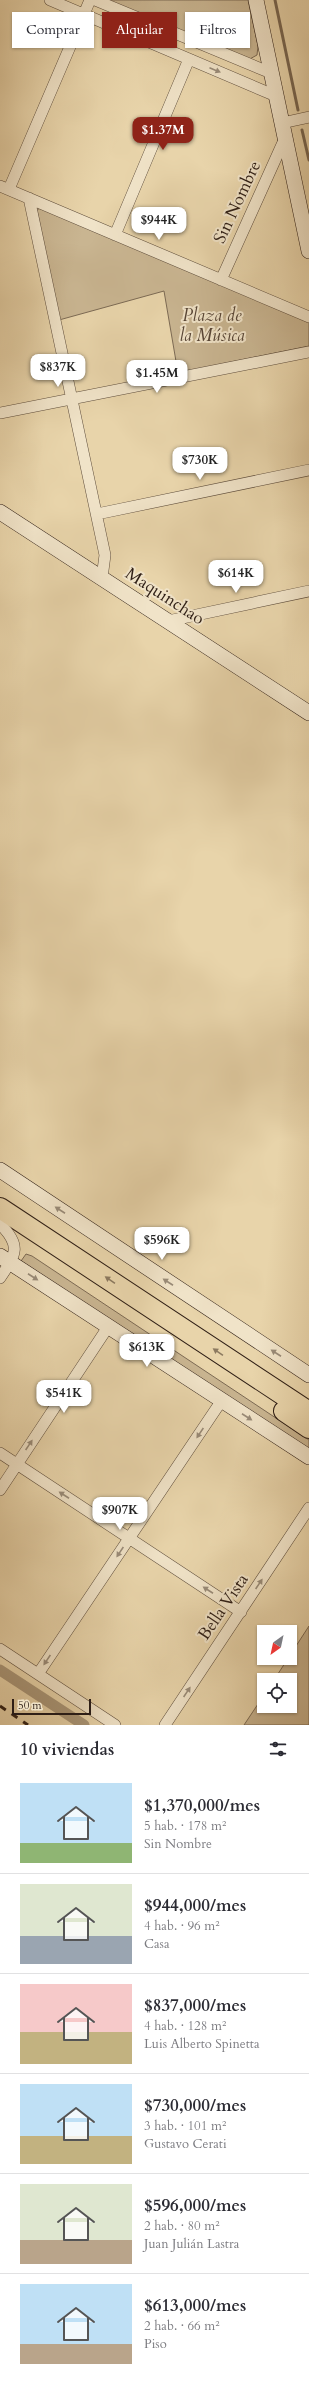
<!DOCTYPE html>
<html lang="es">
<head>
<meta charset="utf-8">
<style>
	:root { --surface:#fff; --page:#f7f7f7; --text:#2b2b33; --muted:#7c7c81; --line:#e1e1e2; --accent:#8f2418 }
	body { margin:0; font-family:Cardo,serif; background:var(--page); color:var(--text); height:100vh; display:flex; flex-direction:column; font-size:15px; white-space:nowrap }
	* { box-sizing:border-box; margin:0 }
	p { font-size:13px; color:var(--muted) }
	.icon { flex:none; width:22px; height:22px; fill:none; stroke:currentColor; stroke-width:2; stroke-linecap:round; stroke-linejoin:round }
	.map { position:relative; height:1725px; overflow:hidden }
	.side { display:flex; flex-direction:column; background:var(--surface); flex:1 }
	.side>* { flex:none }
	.guide { position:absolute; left:12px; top:12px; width:285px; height:36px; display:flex; gap:8px }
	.needle { width:26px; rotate:213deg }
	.controls { position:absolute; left:257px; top:1625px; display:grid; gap:8px }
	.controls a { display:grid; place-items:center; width:40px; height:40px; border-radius:0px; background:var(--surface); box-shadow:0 1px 3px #0004; font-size:20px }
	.scale { position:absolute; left:12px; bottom:10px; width:79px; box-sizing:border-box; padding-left:4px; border:2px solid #2f1f16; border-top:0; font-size:11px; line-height:14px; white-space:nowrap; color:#2f1f16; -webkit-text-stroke:3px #f0e3c8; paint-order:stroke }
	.price { position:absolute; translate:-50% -34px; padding:0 9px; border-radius:8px; background:#fff; color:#222; font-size:13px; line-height:26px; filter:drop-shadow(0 1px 2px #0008) }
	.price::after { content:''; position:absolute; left:50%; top:24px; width:12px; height:9px; margin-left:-6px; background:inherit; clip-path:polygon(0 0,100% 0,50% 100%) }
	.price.active { background:var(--accent); color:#fff }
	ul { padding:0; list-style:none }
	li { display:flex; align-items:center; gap:12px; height:100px; padding:0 20px }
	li+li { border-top:1px solid var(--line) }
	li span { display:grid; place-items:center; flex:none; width:112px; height:80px; border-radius:0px; color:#555 }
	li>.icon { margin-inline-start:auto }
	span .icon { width:48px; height:48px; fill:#fffc; stroke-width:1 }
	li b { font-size:17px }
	h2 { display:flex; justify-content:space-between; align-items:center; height:48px; padding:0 20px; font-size:17px }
	.tag { padding:0 14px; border-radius:0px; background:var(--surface); box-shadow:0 1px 3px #0004; font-size:14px; line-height:36px }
	.tag.active { background:var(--accent); color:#fff }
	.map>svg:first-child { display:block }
	.green { fill:#c9b591; stroke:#7c6a54 }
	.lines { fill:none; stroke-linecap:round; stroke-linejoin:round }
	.stream { stroke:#786651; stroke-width:3 }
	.canal { stroke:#a99678; stroke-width:11 }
	.street-casing { stroke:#5d4c3b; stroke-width:12 }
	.secondary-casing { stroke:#2f1f16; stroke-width:16 }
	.highway-casing { stroke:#2f1f16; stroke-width:22 }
	.street { stroke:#f0e3c8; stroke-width:11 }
	.secondary { stroke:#f0e3c8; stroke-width:15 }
	.highway { stroke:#e8d4aa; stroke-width:20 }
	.rail { stroke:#2f1f16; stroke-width:3; stroke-dasharray:7 7; stroke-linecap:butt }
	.oneway { fill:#998b78 }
	.oneway2 { fill:#8c7a60 }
	.labels { text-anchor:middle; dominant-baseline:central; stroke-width:4; stroke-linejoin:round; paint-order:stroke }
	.street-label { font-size:17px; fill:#2f1f16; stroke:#f0e3c8 }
	.park-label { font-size:17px; font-style:italic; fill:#564435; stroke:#f0e3c8 }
</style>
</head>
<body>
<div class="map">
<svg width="309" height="1725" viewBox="0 0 309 1725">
	<rect width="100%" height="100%" fill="#e8d4aa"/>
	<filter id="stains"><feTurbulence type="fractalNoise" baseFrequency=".005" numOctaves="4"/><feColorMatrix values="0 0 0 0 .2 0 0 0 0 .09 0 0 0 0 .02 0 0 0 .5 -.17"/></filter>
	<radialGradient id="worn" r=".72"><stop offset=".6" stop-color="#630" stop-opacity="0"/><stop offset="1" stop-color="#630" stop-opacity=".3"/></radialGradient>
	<path class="green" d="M107,0H248L258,46L257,55L248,60Z
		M39,208L309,322V346L178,373L164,291L59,320L37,211Z
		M26,1254L32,1256L309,1440V1452L21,1261Z
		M309,1626V1725H244L264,1695V1706H290V1680H274Z"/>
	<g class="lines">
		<path class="stream" d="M275,0L298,110
			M302,130L309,160"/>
		<path class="canal" d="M0,1670L84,1725"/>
		<g class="street-casing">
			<path id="street" d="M50,0L276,96
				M95,0L271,73
				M282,123L309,117
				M0,186L309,317
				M9,189L90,0
				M29,198L105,555L102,578
				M115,235L189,59
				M221,280L285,138
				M0,413L309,352
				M97,514L309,470
				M168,621L309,591
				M0,1224C22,1246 16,1254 0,1278
				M0,1453L241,1612
				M0,1490L108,1327
				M0,1649L115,1725
				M38,1674L222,1400
				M165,1725L309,1508"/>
		</g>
		<g class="secondary-casing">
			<path id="secondary" d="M256,0L309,251
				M0,512L309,713
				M0,1170L309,1375
				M0,1256L309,1457"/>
		</g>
		<g class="highway-casing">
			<path id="highway" d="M0,1208L309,1412
				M284,1411L309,1428"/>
		</g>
		<use href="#street" class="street"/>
		<use href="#secondary" class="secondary"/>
		<use href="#highway" class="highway"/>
		<path class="rail" d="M0,1706L28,1725"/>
	</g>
	<defs><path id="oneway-solid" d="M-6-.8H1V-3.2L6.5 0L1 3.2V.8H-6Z"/></defs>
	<g class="oneway">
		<use href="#oneway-solid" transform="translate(215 70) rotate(23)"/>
		<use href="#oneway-solid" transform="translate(60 1210) rotate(-147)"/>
		<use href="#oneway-solid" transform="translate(33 1277) rotate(33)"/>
		<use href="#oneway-solid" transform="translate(168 1282) rotate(-147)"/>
		<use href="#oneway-solid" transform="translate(276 1353) rotate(-147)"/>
		<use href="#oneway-solid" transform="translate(247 1417) rotate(33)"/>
		<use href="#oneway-solid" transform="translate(200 1433) rotate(124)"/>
		<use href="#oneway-solid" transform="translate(29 1445) rotate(-56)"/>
		<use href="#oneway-solid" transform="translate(64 1495) rotate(-147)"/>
		<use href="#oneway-solid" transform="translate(120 1552) rotate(124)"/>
		<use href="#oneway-solid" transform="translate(259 1584) rotate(-56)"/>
		<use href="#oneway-solid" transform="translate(208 1590) rotate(-147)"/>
		<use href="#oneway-solid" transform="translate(47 1660) rotate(124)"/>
		<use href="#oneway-solid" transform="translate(187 1692) rotate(-56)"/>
	</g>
	<g class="oneway2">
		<use href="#oneway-solid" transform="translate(110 1280) rotate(-146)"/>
		<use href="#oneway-solid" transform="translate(218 1352) rotate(-146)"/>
	</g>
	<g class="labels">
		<g class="street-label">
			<text transform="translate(237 202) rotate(-65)">Sin Nombre</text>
			<text transform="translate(165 596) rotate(33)">Maquinchao</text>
			<text transform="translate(223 1607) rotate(-56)">Bella Vista</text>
		</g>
		<g class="park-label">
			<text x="212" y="315">Plaza de<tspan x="212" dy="20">la Música</tspan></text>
		</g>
	</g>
	<rect width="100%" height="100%" filter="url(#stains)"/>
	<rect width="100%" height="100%" fill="url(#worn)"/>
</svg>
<div class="controls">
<a><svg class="needle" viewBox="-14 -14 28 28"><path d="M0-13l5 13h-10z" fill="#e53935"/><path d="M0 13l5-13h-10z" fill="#7c7c81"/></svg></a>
<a><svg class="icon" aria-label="locate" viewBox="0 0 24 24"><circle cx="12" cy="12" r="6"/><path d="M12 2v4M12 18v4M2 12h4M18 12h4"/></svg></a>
</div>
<div class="scale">50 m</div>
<b class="price active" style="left:163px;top:151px">$1.37M</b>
<b class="price" style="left:159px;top:241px">$944K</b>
<b class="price" style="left:58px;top:388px">$837K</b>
<b class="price" style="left:157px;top:394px">$1.45M</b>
<b class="price" style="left:200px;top:481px">$730K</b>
<b class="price" style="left:236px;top:594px">$614K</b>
<b class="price" style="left:162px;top:1261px">$596K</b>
<b class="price" style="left:147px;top:1368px">$613K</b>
<b class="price" style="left:64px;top:1414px">$541K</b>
<b class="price" style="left:120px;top:1531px">$907K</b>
<div class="guide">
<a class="tag">Comprar</a>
<a class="tag active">Alquilar</a>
<a class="tag">Filtros</a>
</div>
</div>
<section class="side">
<h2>10 viviendas<svg class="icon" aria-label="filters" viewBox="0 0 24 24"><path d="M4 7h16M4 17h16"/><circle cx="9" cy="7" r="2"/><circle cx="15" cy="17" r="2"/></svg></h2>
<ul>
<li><span style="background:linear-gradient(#bfe0f5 75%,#8fb573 0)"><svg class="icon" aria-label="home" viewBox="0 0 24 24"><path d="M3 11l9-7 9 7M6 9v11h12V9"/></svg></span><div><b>$1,370,000/mes</b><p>5 hab. · 178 m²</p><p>Sin Nombre</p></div></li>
<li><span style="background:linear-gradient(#dfe7d0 65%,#9aa5b1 0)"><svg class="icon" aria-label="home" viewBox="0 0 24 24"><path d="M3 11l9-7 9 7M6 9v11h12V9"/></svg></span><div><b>$944,000/mes</b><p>4 hab. · 96 m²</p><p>Casa</p></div></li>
<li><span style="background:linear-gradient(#f6c9c9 60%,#c2b280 0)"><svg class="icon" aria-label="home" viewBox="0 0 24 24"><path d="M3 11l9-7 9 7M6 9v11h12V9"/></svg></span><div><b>$837,000/mes</b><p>4 hab. · 128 m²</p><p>Luis Alberto Spinetta</p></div></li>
<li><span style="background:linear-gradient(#bfe0f5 65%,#c2b280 0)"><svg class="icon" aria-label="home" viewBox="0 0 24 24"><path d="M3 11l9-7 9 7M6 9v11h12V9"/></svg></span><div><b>$730,000/mes</b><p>3 hab. · 101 m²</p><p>Gustavo Cerati</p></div></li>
<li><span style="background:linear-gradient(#dfe7d0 70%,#b9a48a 0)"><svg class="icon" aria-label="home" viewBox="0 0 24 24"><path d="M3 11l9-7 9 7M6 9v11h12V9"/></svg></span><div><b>$596,000/mes</b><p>2 hab. · 80 m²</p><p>Juan Julián Lastra</p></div></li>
<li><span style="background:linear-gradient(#bfe0f5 75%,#b9a48a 0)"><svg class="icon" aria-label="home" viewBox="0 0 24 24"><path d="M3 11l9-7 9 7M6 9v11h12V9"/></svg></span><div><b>$613,000/mes</b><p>2 hab. · 66 m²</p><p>Piso</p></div></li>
</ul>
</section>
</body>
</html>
